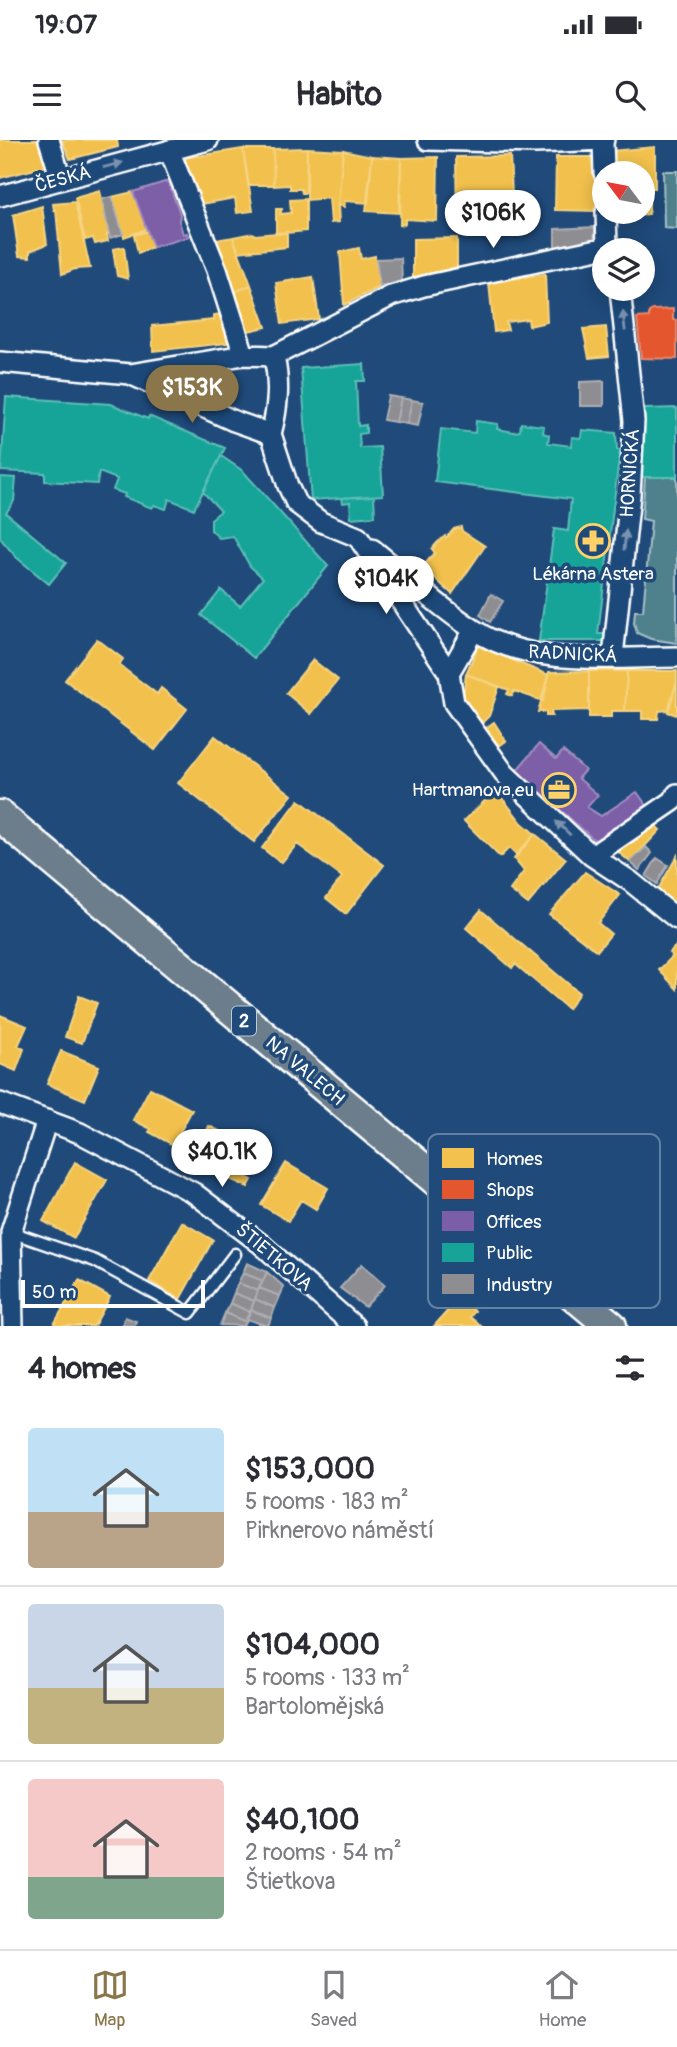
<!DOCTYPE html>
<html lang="en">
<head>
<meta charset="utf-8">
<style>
	:root { --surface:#fff; --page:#f2f2f3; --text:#2b2b33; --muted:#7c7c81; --line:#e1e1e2; --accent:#8a764a }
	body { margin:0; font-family:Pangolin,sans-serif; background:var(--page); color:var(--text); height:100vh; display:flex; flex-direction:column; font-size:26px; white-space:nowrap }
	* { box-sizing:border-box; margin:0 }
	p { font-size:23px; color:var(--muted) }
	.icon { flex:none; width:38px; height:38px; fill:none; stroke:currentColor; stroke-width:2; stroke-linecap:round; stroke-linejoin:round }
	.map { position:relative; height:1186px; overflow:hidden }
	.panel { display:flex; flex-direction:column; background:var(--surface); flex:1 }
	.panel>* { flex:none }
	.needle { width:46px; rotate:302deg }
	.tools { position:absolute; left:592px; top:21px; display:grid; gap:14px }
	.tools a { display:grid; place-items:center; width:63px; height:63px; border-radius:50%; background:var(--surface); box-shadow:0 4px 18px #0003; font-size:35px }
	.scale { position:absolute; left:21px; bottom:18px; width:184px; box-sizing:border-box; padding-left:7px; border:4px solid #fff; border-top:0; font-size:19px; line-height:24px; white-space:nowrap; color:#fff; -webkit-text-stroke:5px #1f4a7a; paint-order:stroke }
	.price { position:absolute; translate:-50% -60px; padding:0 16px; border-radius:24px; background:#fff; color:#222; font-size:23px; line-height:46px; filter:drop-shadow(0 2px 4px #0008) }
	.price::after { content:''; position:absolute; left:50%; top:42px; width:21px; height:16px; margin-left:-10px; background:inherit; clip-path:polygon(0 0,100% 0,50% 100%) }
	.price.selected { background:var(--accent); color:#fff }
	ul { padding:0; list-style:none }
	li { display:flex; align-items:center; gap:21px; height:175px; padding:0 28px }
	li+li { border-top:2px solid var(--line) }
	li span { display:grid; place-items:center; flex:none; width:196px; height:140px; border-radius:7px; color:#555 }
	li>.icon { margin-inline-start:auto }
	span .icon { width:84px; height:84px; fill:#fffc; stroke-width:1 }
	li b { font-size:30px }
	h2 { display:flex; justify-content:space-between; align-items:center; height:84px; padding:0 28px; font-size:30px }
	.status { display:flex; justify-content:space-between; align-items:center; height:49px; padding:0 35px; background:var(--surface); direction:ltr }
	.status svg { height:19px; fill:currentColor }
	header { display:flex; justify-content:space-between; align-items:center; height:91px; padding:0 28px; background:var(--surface); font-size:32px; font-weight:700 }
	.tab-bar { display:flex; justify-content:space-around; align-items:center; height:98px; border-top:2px solid var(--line); background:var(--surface); font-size:19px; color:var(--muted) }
	.tab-bar a { display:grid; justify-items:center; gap:4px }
	.tab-bar .selected { color:var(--accent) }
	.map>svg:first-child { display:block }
	.green { fill:#4f818d; stroke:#a7c0c6; stroke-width:2 }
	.homes { fill:#f2c14e; stroke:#f6d483; stroke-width:2 }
	.shops { fill:#e4572e; stroke:#ec896d; stroke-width:2 }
	.offices { fill:#7b5ea7; stroke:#a38ec1; stroke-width:2 }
	.public { fill:#17a398; stroke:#5dbfb7; stroke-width:2 }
	.industry { fill:#8d8d92; stroke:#afafb3; stroke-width:2 }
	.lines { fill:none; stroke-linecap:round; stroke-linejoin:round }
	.lane-casing { stroke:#fff; stroke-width:15 }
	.street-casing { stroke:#fff; stroke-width:24 }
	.primary-casing { stroke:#fff; stroke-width:35 }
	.lane { stroke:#1f4a7a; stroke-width:10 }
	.street { stroke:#1f4a7a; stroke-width:19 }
	.primary { stroke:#6c7d8b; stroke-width:30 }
	.oneway { fill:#7992af }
	.labels { text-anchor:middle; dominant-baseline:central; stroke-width:7; stroke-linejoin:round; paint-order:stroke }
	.shield { fill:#1f4a7a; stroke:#bcc9d7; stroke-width:2 }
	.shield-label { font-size:18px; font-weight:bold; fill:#fff }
	.street-label { font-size:19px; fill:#fff; stroke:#1f4a7a }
	.poi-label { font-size:19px; fill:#fff; stroke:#1f4a7a }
	.key { fill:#1f4a7a; stroke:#6280a2; stroke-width:2 }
	.key-label { font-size:19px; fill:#fff }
</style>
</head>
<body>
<div class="status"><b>19:07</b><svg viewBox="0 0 49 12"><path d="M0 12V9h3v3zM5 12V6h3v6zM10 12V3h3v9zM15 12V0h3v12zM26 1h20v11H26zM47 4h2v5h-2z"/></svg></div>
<header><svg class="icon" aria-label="menu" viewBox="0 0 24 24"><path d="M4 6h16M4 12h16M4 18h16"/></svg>Habito<svg class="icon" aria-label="search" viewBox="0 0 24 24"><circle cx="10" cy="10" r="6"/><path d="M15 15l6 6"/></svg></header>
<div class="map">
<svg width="677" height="1186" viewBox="0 0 677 1186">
	<rect width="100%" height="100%" fill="#1f4a7a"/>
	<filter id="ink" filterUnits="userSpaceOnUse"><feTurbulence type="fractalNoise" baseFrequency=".0143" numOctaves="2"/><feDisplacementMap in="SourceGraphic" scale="14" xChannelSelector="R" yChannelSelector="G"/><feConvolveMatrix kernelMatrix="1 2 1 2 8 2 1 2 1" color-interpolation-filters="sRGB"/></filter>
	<g filter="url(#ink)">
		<path class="green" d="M663,31H677V89L664,88Z
			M645,337H677V503L651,499L637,493L634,483L635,471H643L651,381L642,379Z"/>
		<path class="homes" d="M0,0H41L47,26L0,38Z
			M62,0H117L118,7L70,19Z
			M655,7V48H649V74L614,79V72H642V33H612L611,11Z
			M307,8L343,10L338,65L339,82L331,83L329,58L307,60Z
			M307,8L306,53H302L301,49H290V45L274,46L273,9Z
			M243,9H273L274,45H248Z
			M243,9L253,71L237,73L235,58L196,65L185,18Z
			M343,10L372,16L368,63L345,61L344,67L338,65Z
			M372,16L401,18L399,73L366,71Z
			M510,16L513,73L501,74L500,64H494V53L477,52L476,84H457L456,17Z
			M438,17L437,81L405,79V84L400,85L401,18Z
			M556,17H598L597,71L555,70Z
			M100,51L110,94H107L108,101L95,104L93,98L85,100L75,58Z
			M133,52L147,89L124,97L112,57Z
			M306,59V91L276,94V69H282L280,74L291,73L290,60Z
			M75,62L90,128L75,129L62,134L56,70H54L53,64Z
			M42,66L47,104L30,111V117L19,116L13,75Z
			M148,91L153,107L138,113L134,95Z
			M287,92V107L238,112L233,97L253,93L255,95Z
			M233,97L251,145L232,153L209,101Z
			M457,98V127L413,138V99Z
			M124,107L128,139L117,136L113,109Z
			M359,108L361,119L375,116L380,147L344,165L340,112Z
			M545,134L547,182L529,186L528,179L506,182L508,190L494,192L489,143Z
			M313,137L319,179L282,184L276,143Z
			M251,145L266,187L248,191L232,153Z
			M221,174L228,203L153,211L152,186L214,180V175Z
			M606,187L609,216L589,218L583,189Z
			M461,387L462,391L485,406L452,454L422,427L435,413L432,409L437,403L445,396L446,398L454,389Z
			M97,499L123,519L119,525L157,554L161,548L187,569L155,610L65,540Z
			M478,506L549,535L543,561L514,551L512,556L507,554L509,550L466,534Z
			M313,520L338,540L311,574L286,553Z
			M589,531V570L551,571L552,576H546V572H538L549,532Z
			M589,531H627L625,571H611V577H589Z
			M627,531H677V541L668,570L659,571L658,579H642V571H625Z
			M466,534L499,547L489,576L482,583L463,557Z
			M677,541V575L668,572Z
			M494,582L506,601L499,606L486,588Z
			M215,596L292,655L254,702L178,643Z
			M496,650L522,683L535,694L516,715L509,708L500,717L464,681Z
			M299,660L384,725L346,774L326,758L342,737L297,704L281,723L262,708Z
			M651,681L660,690L630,722L613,707Z
			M535,694L566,719L528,764L510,750L524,731L514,719Z
			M677,716V767L657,751Z
			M585,732L620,755L598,783L611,794L597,811L549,774Z
			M481,770L579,853L568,869L515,824L512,828L466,788Z
			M677,805V849L659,830L673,816L669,813Z
			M79,856L97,863L82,903L65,897Z
			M0,875L27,886L18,906L24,909L16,931L0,924Z
			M61,911L99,926L85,960L47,944Z
			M150,948L192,970L173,1005L149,992L151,989L133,980Z
			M209,986L259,1010L246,1037L252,1040L248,1047L192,1023Z
			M75,1022L107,1040L74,1098L43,1081Z
			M286,1023L328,1048L316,1069L301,1060L288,1081L261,1065Z
			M182,1082L213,1100L180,1159L149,1141Z
			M79,1140L110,1157L94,1186H53Z
			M458,1159L475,1171L470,1177L481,1186H434Z"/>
		<path class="shops" d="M673,169V180H677V219L641,218L637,178L649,177V172L653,170Z"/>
		<path class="offices" d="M168,41L180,74L179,81L183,94L187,93L188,97L153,107L133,52Z
			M539,604L556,619L563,611L585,630L578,638L598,655L587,667L601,676L637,652L650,670L599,704L516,631Z"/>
		<path class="public" d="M364,224L365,241H356L358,286L366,285V293L359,294L360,308L380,307L383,355L311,360L301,228Z
			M6,257L111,264L148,279L149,276L225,308L194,369L169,359L166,369L154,365L152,368L124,357L125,354L113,350L117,339L99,332L97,344L45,341V333L1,331Z
			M677,268V337H641L645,269Z
			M476,281L498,284L497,289L514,292L520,291L521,283L544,286L543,293L549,295L548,303L571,306L572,297L581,298L582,290L616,293L617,310H620L598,494H605L604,501H539L554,389L568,391L571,359L435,342L441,289L475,293Z
			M221,316L243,331L328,426L254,518L201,475L221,450L240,466L263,438L250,426L233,396L219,398L211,390V379L221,371L203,352Z
			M0,337L16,338L14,361L6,373L66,423L49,444L16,417L0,398Z
			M374,356L375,376L351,378L350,362L343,363L342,358Z"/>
		<path class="industry" d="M112,57L123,94L110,98L102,59Z
			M595,87L594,99L592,102L555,109V89Z
			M401,118L402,141L380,147L376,119Z
			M604,241V266H580V242Z
			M388,256L401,258L396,282L383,280Z
			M401,258L412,260L407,284L396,282Z
			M412,260L423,262L418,286L407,284Z
			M491,454L503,461L490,482L480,475Z
			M646,707L652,713L639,730L630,722Z
			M657,718L668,725L657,744L646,736Z
			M247,1123L267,1132L263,1141L243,1133Z
			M362,1124L385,1145L365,1167L340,1148Z
			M267,1132L284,1147L280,1156L259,1148Z
			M243,1133L263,1141L258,1151L238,1143Z
			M238,1143L258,1151L254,1161L234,1153Z
			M259,1148L280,1156L275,1168L255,1159Z
			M234,1153L254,1161L250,1172L230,1163Z
			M255,1159L275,1168L271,1178L251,1170Z
			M230,1163L250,1172L246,1182L225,1173Z
			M251,1170L271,1178L268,1186L246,1179Z
			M225,1173L246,1182L244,1186L220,1185Z
			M125,1177L136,1181L134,1186H122Z"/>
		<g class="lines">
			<g class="lane-casing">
				<path id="lane" d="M11,1092L95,1121L190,1173L235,1114"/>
			</g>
			<g class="street-casing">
				<path id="street" d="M49,0L61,39
					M428,0L535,3L604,0
					M603,0L604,33
					M169,10L217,130L244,215
					M0,56L208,0
					M606,72L607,107L609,110
					M274,216L391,156L424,146L607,107
					M0,222L130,234L244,215L274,216C280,244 278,267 271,294
					M130,234L234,281L271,294
					M271,294L288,346L296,363L321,382L358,397L449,533L454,563L505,634L592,716L630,741L677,779
					M372,409C405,435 437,466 473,489C529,528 612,517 677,517
					M613,517L630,355L634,281L620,149
					M449,533L474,490
					M592,716L673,661L677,654
					M0,963L80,993L194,1053L261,1104L354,1186
					M13,1186L11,1092L47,980"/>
			</g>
			<g class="primary-casing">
				<path id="primary" d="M0,676L611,1186"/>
			</g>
			<use href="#lane" class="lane"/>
			<use href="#street" class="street"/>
			<use href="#primary" class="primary"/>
		</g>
		<defs><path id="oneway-solid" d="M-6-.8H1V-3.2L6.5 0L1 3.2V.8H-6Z" transform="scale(1.75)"/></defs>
		<g class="oneway">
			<use href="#oneway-solid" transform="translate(113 25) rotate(-15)"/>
			<use href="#oneway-solid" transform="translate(624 181) rotate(-97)"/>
			<use href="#oneway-solid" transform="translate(625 400) rotate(-84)"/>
			<use href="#oneway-solid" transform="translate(563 688) rotate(-137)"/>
		</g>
	</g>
	<defs>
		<g id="pharmacy-ring" transform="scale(1.75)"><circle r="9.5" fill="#1f4a7a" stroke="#ffd166" stroke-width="1.5"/><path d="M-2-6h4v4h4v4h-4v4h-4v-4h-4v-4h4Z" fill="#ffd166"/></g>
		<g id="office-ring" transform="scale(1.75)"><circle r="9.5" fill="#1f4a7a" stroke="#ffd166" stroke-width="1.5"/><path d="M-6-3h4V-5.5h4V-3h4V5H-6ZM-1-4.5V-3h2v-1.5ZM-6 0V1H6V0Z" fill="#ffd166"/></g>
	</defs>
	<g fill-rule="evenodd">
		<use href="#pharmacy-ring" x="593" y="401"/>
		<use href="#office-ring" x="559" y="650"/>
	</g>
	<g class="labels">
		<rect class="shield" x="232" y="866.5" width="24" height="29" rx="5"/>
		<g class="shield-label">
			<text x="244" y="881">2</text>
		</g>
		<g class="street-label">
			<text transform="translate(63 39) rotate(-15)">ČESKÁ</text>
			<text transform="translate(630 333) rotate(-86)">HORNICKÁ</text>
			<text transform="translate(573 514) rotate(3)">RADNICKÁ</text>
			<text transform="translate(305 931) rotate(40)">NA VALECH</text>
			<text transform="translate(274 1117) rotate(40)">ŠTIETKOVA</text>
		</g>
		<g class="poi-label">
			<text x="593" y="434">Lékárna Astera</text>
			<text x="534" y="650" text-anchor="end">Hartmanova.eu</text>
		</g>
	</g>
	<rect x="428" y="994" width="232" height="174" rx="10" class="key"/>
	<rect x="442" y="1008" width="32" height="20" fill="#f2c14e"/>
	<rect x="442" y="1040" width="32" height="19" fill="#e4572e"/>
	<rect x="442" y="1071" width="32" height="20" fill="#7b5ea7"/>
	<rect x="442" y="1103" width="32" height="19" fill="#17a398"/>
	<rect x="442" y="1134" width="32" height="20" fill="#8d8d92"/>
	<g class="key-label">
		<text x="486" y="1025">Homes</text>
		<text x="486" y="1056">Shops</text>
		<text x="486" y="1088">Offices</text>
		<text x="486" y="1119">Public</text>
		<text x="486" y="1151">Industry</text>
	</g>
</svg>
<div class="tools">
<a><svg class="needle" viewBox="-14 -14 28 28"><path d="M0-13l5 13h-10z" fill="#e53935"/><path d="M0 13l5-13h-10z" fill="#7c7c81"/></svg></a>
<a><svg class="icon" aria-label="layers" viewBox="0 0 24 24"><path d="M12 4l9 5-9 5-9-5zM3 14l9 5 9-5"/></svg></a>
</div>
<div class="scale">50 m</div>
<b class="price" style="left:493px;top:110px">$106K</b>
<b class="price selected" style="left:192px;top:285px">$153K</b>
<b class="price" style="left:386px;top:476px">$104K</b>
<b class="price" style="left:222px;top:1049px">$40.1K</b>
</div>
<section class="panel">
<h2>4 homes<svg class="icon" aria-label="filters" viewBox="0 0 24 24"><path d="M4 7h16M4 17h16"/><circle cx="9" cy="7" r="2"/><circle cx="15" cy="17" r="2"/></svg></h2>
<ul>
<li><span style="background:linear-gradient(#bfe0f5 60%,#b9a48a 0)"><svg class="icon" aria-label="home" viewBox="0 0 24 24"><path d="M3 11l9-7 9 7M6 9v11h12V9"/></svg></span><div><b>$153,000</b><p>5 rooms · 183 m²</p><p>Pirknerovo náměstí</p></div></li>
<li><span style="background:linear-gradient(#c9d6e8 60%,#c2b280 0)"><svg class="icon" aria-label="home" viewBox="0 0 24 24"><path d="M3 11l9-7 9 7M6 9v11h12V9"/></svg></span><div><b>$104,000</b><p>5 rooms · 133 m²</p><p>Bartolomějská</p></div></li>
<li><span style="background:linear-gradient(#f6c9c9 70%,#7fa58c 0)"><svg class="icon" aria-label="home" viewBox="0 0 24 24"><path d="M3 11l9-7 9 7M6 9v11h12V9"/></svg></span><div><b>$40,100</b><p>2 rooms · 54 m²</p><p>Štietkova</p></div></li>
</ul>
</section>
<nav class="tab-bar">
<a class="selected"><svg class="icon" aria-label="map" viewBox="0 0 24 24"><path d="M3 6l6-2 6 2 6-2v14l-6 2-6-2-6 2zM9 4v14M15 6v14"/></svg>Map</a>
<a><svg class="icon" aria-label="saved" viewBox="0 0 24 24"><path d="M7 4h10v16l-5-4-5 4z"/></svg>Saved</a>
<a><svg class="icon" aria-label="home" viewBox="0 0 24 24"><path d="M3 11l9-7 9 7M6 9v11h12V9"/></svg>Home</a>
</nav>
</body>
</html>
